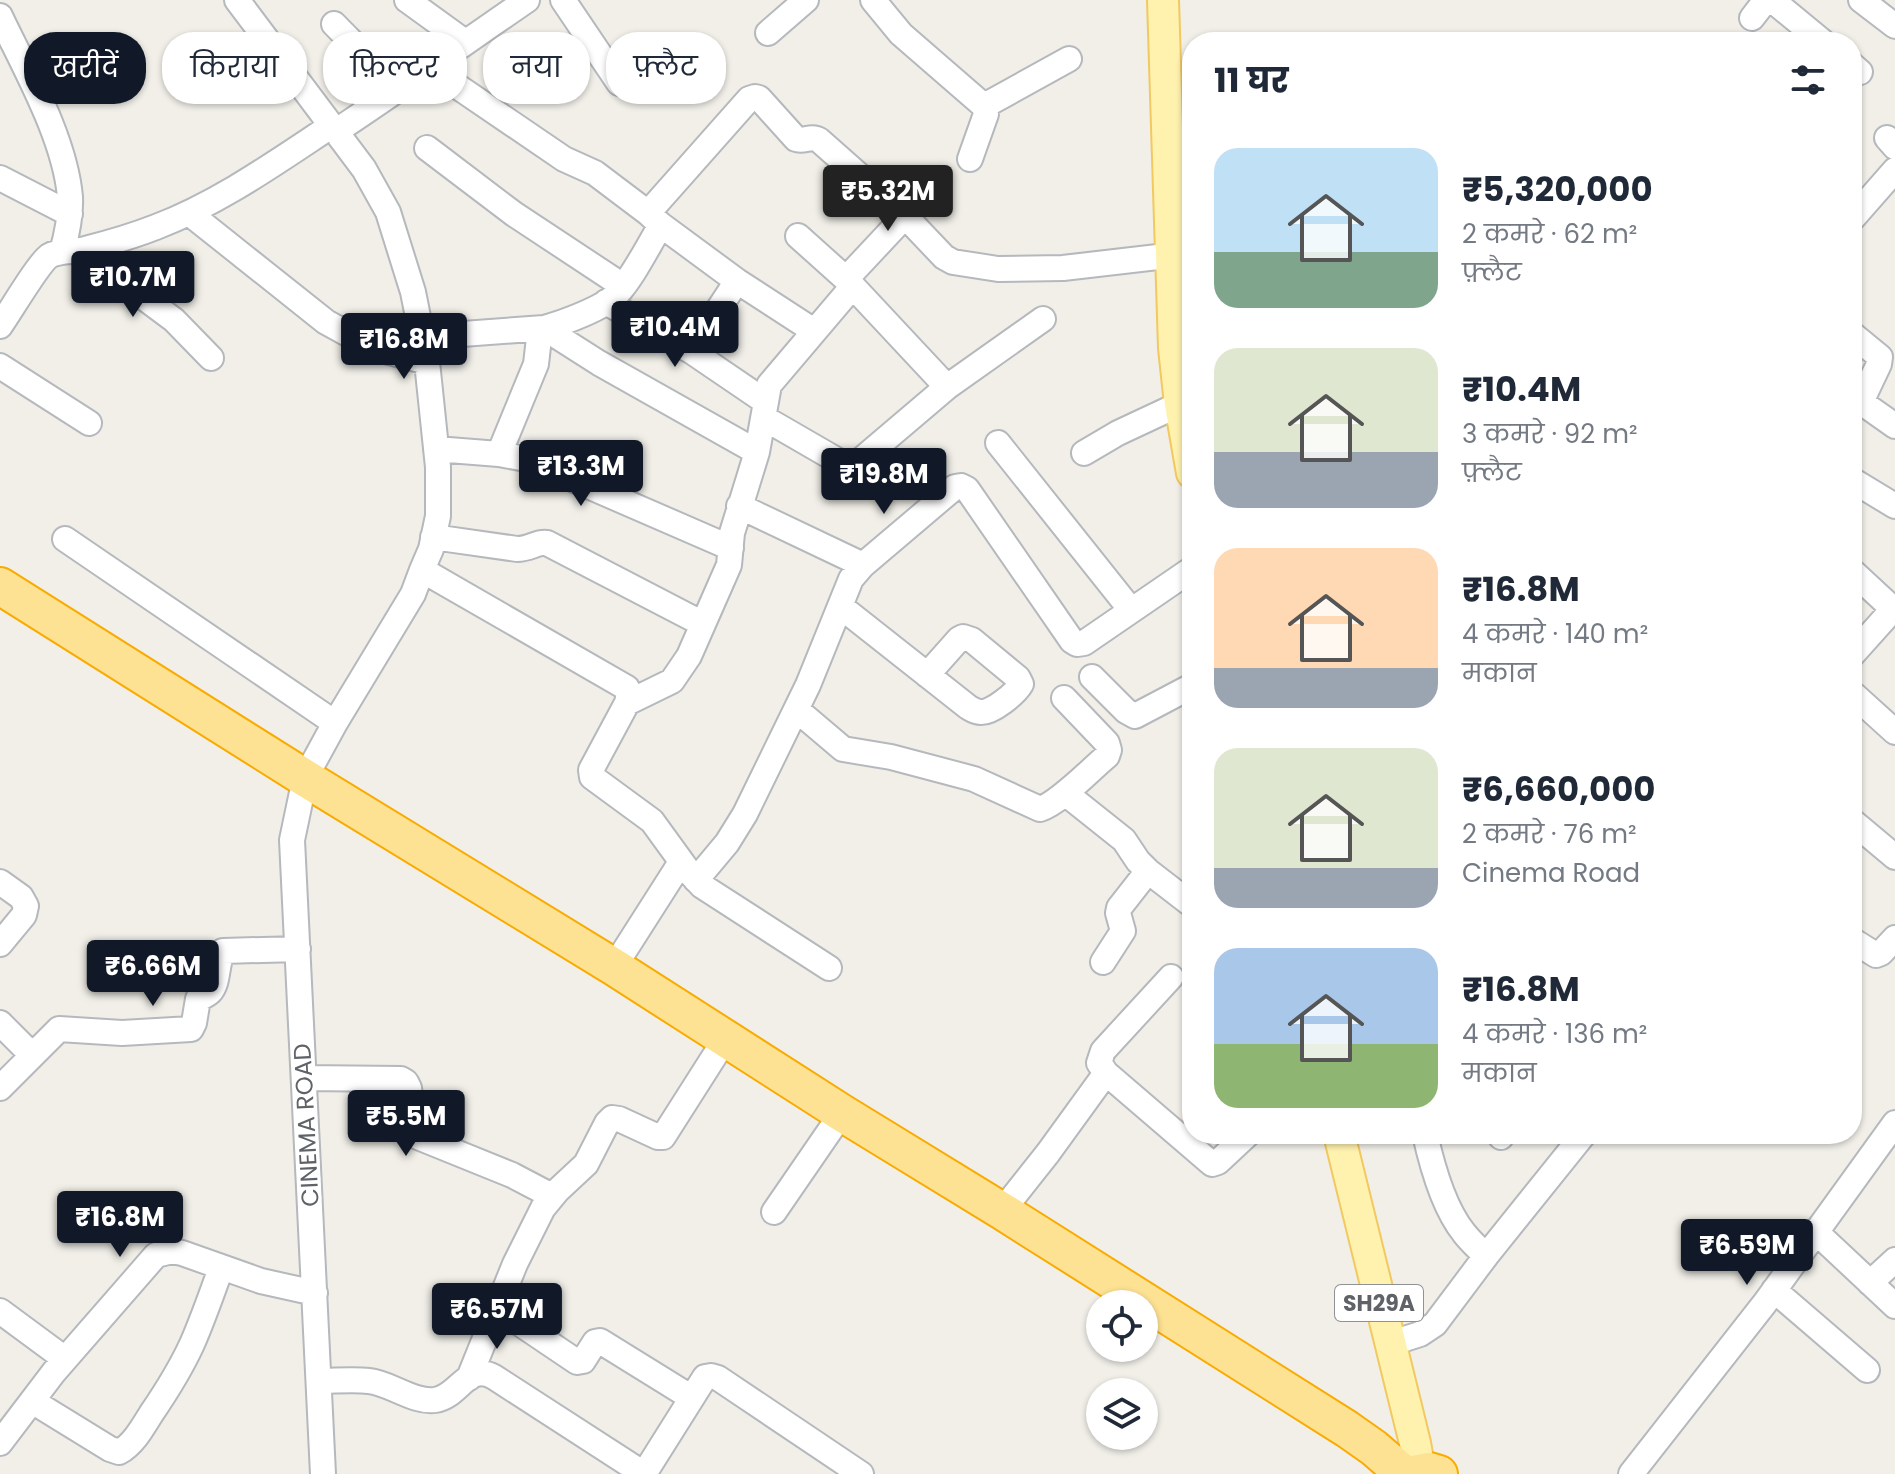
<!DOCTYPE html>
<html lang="hi">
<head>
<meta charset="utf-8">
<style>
	:root { --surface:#fff; --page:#f6f6f7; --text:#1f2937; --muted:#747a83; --accent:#111827 }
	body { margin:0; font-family:Poppins,"Noto Sans Devanagari",sans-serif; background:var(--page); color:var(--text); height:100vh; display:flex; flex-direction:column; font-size:30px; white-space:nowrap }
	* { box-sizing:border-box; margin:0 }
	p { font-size:26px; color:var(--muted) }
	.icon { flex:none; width:44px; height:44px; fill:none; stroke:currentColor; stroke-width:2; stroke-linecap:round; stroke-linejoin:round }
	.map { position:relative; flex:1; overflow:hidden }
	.sheet { position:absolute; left:1182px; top:32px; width:680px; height:1112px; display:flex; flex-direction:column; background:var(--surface); border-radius:32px; box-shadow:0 2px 6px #0004 }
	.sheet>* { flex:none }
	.top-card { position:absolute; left:24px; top:32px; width:760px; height:72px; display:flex; gap:16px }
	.fabs { position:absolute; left:1086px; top:1290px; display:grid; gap:16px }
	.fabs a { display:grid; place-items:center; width:72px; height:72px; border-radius:50%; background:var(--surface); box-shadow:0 2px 6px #0004; font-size:40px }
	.price { position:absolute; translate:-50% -68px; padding:0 18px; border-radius:8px; background:var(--accent); color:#fff; font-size:26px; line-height:52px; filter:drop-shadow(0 2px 4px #0008) }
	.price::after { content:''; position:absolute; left:50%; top:48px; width:24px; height:18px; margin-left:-12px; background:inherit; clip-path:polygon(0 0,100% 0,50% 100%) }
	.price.selected { background:#222; color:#fff }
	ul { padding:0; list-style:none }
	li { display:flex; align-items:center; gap:24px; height:200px; padding:0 32px }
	li span { display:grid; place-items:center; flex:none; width:224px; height:160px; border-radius:24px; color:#555 }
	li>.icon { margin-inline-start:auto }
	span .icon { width:96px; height:96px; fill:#fffc; stroke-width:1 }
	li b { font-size:34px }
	h2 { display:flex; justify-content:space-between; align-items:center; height:96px; padding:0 32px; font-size:34px }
	.tag { padding:0 28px; border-radius:32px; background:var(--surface); box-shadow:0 2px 6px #0004; font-size:28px; line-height:72px }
	.tag.selected { background:var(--accent); color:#fff }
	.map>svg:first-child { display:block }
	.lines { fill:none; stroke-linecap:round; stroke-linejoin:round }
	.minor-casing { stroke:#b5b8bc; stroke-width:28 }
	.major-casing { stroke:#f2c960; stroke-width:34 }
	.highway-casing { stroke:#f9ab00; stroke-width:40 }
	.minor { stroke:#fff; stroke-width:24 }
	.major { stroke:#fff2af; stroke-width:30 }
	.highway { stroke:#fde293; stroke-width:36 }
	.labels { text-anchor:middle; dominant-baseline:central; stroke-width:6; stroke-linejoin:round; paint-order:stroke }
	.shield { fill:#fff; stroke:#8f9295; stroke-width:2 }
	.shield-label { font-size:22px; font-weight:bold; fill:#5f6368 }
	.street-label { font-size:24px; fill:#5f6368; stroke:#fff }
</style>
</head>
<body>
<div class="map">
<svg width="1895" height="1474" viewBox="0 0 1895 1474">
	<rect width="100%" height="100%" fill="#f1efe8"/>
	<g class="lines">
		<g class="minor-casing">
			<path id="minor" d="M237,0L364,169L388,212L413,292L427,362L438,467V516L431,549L422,570L413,594L335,723L305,778L292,840L323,1474
				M407,0L465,42
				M563,0L619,83
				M873,0L901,34L984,106L986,114L970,159
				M1772,0L1823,42
				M1861,0L1895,26
				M0,16C25,69 65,138 70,197C71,216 67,234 62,252
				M1752,18L1766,0
				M334,24L399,90
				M768,33L806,0
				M1852,65L1860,72
				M429,67L564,159L595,173L648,213L661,225L737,281L814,331
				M984,106L1069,59
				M335,132C400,89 463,44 527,0
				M1887,138L1895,147
				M427,148L514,214L623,286
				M0,178L70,214
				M189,213L326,322L357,339L385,351L427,362
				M648,213L749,99L755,97L759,98L796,139C804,142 811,135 819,140L905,216L944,257L953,262L998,269L1063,268L1192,253
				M1852,219L1895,170
				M798,236L846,279L947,387
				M80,250L174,320L211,358
				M846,279L905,216
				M606,302L691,351L766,402
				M0,326C10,312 38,264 49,256C59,250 74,252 85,249C109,243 133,236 156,227C219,203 275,163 331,126
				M544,328L599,363L757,452
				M1852,334L1880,357L1879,364L1861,402L1895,426
				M422,337L544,328C563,323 604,308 617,294C633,277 648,246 661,225
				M691,351L737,281
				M0,366L89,423
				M764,418L847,466H854L947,387L1043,319
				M998,443L1131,610
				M436,449L499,454L526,459L731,548
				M1084,453L1118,433L1180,404
				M499,454L536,364L540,329
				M1852,480L1895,506
				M739,506L863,565
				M433,537L517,549C530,549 538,541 547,543L703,624
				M65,539L335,723
				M422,570L627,688L629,693L627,703L591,770L592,777L652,821L689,872L702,886L829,968
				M1852,571L1893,609
				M840,606L968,707C973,710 975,712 981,712C992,713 1016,693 1021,684L1018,678L972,640L963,637L959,639L927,675
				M1852,655L1895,607
				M1092,677L1126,711L1135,716L1192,686
				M1852,693L1895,732
				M627,703L672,681L689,656L729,565L732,533L757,452L769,385L853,286
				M797,710L843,749L891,757L974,779L1040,809C1059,803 1090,770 1107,756L1109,750L1107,743L1064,698
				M1065,793L1124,840L1138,861L1148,871L1192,905
				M1852,821L1895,857
				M696,880L727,843L745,814L808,685L851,579L863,565L955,487L961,486L967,489L1072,641L1077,644L1084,643L1192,569
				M0,882L21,897L26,906L24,915L0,944
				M1852,940L1876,955L1881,953L1895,938
				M1103,962L1123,931L1118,913L1119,908L1148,871
				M614,967L681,862
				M1171,977L1103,1051L1099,1063L1106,1073L1212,1164L1218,1162L1248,1134
				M0,1023L32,1055
				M304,1078L401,1079L406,1082L409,1088L414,1128L418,1137L512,1175L552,1196
				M0,1088L59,1029L122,1033L191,1029L194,1023L198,999C202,997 207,995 210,992C219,983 216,963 223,951L298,949
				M1425,1134C1432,1166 1443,1207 1464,1233C1470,1241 1478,1248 1486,1256
				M1500,1134L1501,1137
				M1002,1211L1048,1153L1106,1073
				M774,1212L842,1113
				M1816,1232L1895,1306
				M1870,1283L1895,1260
				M1774,1290L1867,1370
				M497,1308L577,1362L583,1361L595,1342L600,1341L692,1398
				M0,1311L65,1359
				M1389,1344L1420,1334L1435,1324L1486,1256L1584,1134
				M469,1378L515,1264L543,1208L557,1191L586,1164L607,1123L612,1118L619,1119L658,1137H663L726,1038
				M319,1381C335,1381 353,1379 369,1381C390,1383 414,1403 435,1400C459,1397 467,1362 494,1377L644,1474
				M32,1401L110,1449L119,1452C133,1445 143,1427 151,1414C166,1392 181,1368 192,1344C203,1319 212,1293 221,1268
				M0,1443L54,1372L156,1255L172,1251L182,1253L261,1281L315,1293
				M644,1474L705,1377L711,1376L718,1378L861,1474
				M1631,1474L1765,1303L1895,1123"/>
		</g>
		<g class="major-casing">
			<path id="major" d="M1163,0L1174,348L1180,404L1192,473
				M1339,1134L1415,1443L1420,1471"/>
		</g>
		<g class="highway-casing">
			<path id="highway" d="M0,586L305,778L614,967L842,1113L1002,1211L1347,1429L1374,1448L1404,1474
				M1413,1474L1429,1471L1439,1474"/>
		</g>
		<use href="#minor" class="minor"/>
		<use href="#major" class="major"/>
		<use href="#highway" class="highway"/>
	</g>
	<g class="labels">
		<rect class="shield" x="1335" y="1285" width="88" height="36" rx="6"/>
		<g class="shield-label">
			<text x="1379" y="1303">SH29A</text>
		</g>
		<g class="street-label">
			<text transform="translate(306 1125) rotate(-93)">CINEMA ROAD</text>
		</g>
	</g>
</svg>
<div class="fabs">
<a><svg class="icon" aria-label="locate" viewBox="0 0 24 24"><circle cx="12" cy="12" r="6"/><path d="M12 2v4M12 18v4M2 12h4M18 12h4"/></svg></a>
<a><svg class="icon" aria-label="layers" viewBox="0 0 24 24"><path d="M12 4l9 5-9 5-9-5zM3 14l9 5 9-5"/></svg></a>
</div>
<b class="price selected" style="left:888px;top:233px">₹5.32M</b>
<b class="price" style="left:133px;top:319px">₹10.7M</b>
<b class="price" style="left:675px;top:369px">₹10.4M</b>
<b class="price" style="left:404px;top:381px">₹16.8M</b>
<b class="price" style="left:581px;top:508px">₹13.3M</b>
<b class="price" style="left:884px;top:516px">₹19.8M</b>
<b class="price" style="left:153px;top:1008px">₹6.66M</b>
<b class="price" style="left:406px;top:1158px">₹5.5M</b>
<b class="price" style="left:120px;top:1259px">₹16.8M</b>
<b class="price" style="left:1747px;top:1287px">₹6.59M</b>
<b class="price" style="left:497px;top:1351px">₹6.57M</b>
<div class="top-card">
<a class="tag selected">खरीदें</a>
<a class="tag">किराया</a>
<a class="tag">फ़िल्टर</a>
<a class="tag">नया</a>
<a class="tag">फ़्लैट</a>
</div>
<section class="sheet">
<h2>11 घर<svg class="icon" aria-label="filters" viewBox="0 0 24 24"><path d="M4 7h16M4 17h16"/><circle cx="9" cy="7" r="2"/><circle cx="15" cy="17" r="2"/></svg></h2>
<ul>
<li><span style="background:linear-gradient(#bfe0f5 65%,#7fa58c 0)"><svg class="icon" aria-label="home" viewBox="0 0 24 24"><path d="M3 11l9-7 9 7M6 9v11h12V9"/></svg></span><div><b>₹5,320,000</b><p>2 कमरे · 62 m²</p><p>फ़्लैट</p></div></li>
<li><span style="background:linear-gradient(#dfe7d0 65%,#9aa5b1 0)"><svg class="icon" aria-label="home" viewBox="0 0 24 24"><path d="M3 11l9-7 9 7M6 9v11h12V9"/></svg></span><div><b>₹10.4M</b><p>3 कमरे · 92 m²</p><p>फ़्लैट</p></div></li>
<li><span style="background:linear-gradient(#ffd9b3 75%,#9aa5b1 0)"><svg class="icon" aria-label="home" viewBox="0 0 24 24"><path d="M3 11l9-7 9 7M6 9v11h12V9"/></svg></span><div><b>₹16.8M</b><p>4 कमरे · 140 m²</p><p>मकान</p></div></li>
<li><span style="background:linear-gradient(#dfe7d0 75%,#9aa5b1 0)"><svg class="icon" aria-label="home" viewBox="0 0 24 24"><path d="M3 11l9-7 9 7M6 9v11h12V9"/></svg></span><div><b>₹6,660,000</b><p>2 कमरे · 76 m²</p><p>Cinema Road</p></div></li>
<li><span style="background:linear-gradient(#a9c7e8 60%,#8fb573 0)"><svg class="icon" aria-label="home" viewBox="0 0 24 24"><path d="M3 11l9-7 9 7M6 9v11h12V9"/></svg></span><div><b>₹16.8M</b><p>4 कमरे · 136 m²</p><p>मकान</p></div></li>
</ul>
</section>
</div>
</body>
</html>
